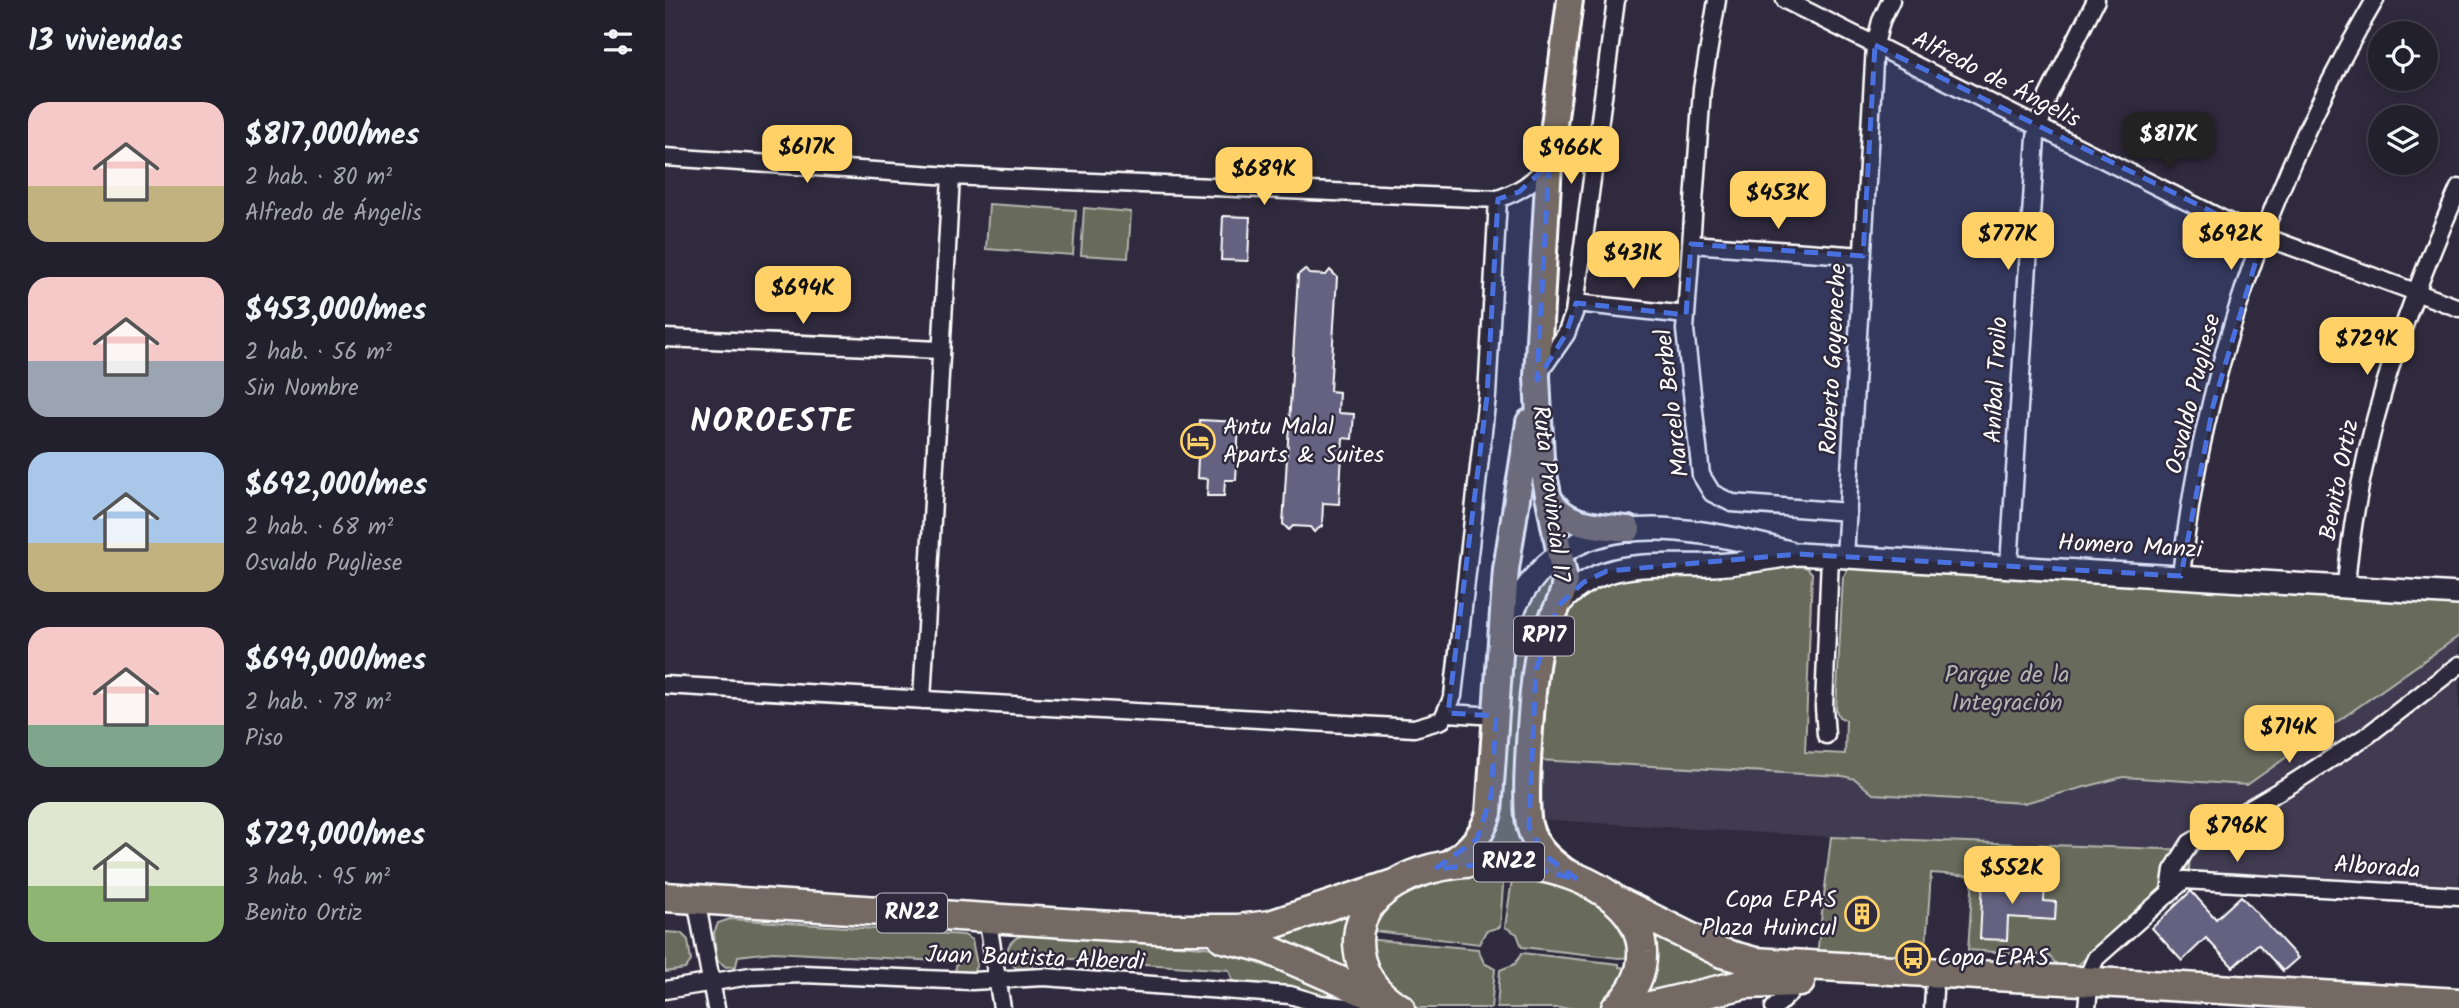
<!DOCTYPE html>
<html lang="es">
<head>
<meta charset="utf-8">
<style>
	:root { --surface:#23202e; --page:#2f2d3a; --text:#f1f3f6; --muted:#a3a3aa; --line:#403e4a; --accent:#ffd166 }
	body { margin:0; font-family:Kalam,sans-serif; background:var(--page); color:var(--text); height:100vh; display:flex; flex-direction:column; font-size:26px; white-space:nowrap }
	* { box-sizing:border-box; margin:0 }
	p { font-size:23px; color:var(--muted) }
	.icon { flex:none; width:38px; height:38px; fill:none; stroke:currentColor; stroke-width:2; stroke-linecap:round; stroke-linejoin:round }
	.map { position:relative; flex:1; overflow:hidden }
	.sheet { display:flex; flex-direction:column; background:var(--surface); width:665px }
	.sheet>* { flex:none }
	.fabs { position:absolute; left:1703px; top:21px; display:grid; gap:14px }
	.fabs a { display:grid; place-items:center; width:70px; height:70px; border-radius:50%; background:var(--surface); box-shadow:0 4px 18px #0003,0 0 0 2px var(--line); font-size:35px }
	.price { position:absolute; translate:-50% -60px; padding:0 16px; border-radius:14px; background:var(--accent); color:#111; font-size:23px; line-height:46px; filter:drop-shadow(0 2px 4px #0008) }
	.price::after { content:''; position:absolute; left:50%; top:42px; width:21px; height:16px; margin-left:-10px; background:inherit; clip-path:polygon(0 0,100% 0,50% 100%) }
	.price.current { background:#222; color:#fff }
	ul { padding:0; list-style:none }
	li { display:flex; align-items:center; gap:21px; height:175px; padding:0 28px }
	li span { display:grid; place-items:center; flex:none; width:196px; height:140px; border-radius:21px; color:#555 }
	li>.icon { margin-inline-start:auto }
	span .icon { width:84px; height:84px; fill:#fffc; stroke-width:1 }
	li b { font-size:30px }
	h2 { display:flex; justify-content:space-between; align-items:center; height:84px; padding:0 28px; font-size:30px }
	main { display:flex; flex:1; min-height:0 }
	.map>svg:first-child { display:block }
	.built { fill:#3f3b51 }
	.green { fill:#676b5c; stroke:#b3b5ae; stroke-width:2 }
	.building { fill:#656281; stroke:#fff; stroke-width:2 }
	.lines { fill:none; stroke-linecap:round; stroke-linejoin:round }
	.street-casing { stroke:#fff; stroke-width:21 }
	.secondary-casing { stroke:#fff; stroke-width:26 }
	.primary-casing { stroke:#fff; stroke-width:30 }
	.highway-casing { stroke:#fff; stroke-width:33 }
	.street { stroke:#2f2a3d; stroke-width:16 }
	.secondary { stroke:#2f2a3d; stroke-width:21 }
	.primary { stroke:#756964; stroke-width:24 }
	.highway { stroke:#756964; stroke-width:28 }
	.marked { fill:#4a71e0; fill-opacity:0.2; stroke:#4a71e0; stroke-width:5; stroke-dasharray:14 9; stroke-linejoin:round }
	.labels { text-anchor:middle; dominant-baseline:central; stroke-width:5; stroke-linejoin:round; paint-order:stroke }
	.shield { fill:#2f2a3d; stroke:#c1bfc5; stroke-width:2 }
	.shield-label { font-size:23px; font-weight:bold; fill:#fff }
	.street-label { font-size:24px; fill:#fff; stroke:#2f2a3d }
	.poi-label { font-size:24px; fill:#fff; stroke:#2f2a3d; text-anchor:start }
	.park-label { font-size:24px; fill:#b3b5ae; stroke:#2f2a3d }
	.district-label { font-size:32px; font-weight:bold; letter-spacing:2px; fill:#fff; stroke:#2f2a3d }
</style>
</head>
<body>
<main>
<section class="sheet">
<h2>13 viviendas<svg class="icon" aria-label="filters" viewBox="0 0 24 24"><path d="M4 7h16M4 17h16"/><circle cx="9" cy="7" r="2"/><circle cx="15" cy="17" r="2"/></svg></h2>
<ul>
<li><span style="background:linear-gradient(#f6c9c9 60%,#c2b280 0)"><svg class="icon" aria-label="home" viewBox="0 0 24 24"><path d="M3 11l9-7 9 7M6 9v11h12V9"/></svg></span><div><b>$817,000/mes</b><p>2 hab. · 80 m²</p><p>Alfredo de Ángelis</p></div></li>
<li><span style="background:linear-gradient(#f6c9c9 60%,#9aa5b1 0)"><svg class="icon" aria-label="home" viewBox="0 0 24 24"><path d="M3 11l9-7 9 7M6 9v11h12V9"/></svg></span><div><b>$453,000/mes</b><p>2 hab. · 56 m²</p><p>Sin Nombre</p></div></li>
<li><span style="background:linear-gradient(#a9c7e8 65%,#c2b280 0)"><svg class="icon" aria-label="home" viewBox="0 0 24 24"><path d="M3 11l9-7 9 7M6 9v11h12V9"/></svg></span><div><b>$692,000/mes</b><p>2 hab. · 68 m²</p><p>Osvaldo Pugliese</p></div></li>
<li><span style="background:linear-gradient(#f6c9c9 70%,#7fa58c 0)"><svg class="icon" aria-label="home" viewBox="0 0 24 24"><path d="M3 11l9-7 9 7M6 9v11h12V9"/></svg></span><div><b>$694,000/mes</b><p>2 hab. · 78 m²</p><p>Piso</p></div></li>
<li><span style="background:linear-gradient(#dfe7d0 60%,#8fb573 0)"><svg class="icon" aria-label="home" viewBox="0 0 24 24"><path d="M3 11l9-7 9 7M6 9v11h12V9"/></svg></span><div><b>$729,000/mes</b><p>3 hab. · 95 m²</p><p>Benito Ortiz</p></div></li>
</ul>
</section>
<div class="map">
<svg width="1794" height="1008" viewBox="0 0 1794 1008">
	<rect width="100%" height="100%" fill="#2f2a3d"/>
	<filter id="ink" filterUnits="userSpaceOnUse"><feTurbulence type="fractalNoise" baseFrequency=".0143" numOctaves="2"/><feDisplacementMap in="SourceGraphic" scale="14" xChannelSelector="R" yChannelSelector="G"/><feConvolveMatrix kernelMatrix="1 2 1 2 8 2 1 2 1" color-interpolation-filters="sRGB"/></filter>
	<g filter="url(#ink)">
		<path class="built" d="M1794,636V885L1524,871V850L1166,837L869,819L872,760L1178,776L1190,779L1208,794L1355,803L1458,777L1582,785Z"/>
		<path class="green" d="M324,204L411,210L408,255L321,249Z
			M419,208L466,212L463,258L416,255Z
			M1100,564L1140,566L1147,573L1140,752L1180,754L1181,720L1174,717L1171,710L1178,577L1184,568L1794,602V636L1582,785L1458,777L1359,803L1208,794L1190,779L1178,776L872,760L877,669L904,606L938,580Z
			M891,568L862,849L859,853L818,852L816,846L847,641L864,602Z
			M1166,837L1525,850L1524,871L1511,875L1411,967L1396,969L1384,956L1303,950L1308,876L1266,873L1260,961L1152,955Z
			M839,872L835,927L821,931L814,944L701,930C725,879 789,878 839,872Z
			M848,873L898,883L952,914L968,957L954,958L857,947L852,934L840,927Z
			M689,905L695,980L611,939L610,934Z
			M65,919L299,935L307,940L312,965L308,972H290L292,962L108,952L73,956L71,966L61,967L52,960L49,933L53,923Z
			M979,923L1058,970L1060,976L982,998L977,992Z
			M0,932L16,933L23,940L26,961L20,969L0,972Z
			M364,934L551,948L666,990L669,995L662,998L621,986L568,982L564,970L365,956L368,969L351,968L342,958C341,943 349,936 364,934Z
			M700,939L813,949L819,963L830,969L826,1008H752C717,993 714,972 700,939Z
			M857,953L954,964V967L967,968L945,1002L936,1008H832L835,970L850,964Z"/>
		<path class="building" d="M558,216L585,217L583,261L556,260Z
			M640,269L644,274L661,275L665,270L672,277L665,391L674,392L673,413L689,414L687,439L678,438L674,504L658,503L657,526L649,532L645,527L628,526L624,530L618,524L633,275Z
			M535,420L574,422L571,480H560L559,496H542L543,479L532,478Z
			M1318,879L1380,882L1379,901L1391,902L1390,920L1343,917L1342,940L1315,939Z
			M1526,891L1551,919L1576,896L1633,958L1618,971L1593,944L1568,967L1541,938L1517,961L1487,928Z
			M1183 913a14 14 0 1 1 28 0a14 14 0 1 1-28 0Z"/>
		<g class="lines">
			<g class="street-casing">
				<path id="street" d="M1052,0L1037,89L1020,330L1036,475L1047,493L1067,503L1183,512
					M1120,0L1573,227L1794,308
					M0,157L286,176L833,199C855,191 868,183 883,164
					M1026,244L1198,256
					M911,303L1021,315
					M0,338L275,350
					M874,373L901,334L909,313L951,0
					M1180,557L1210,45L1216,21L1226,0
					M1344,566L1371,137L1383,96L1431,0
					M1516,576C1536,378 1609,171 1710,0
					M1681,585C1693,446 1737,316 1794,188
					M0,685L749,728L777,720L788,696L822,396L833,199
					M257,700L286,176
					M783,713L831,716
					M1161,735L1159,707L1165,556
					M1505,891L1508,870L1525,843L1628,783L1703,735L1794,665
					M31,899L51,1008
					M322,917L337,1008
					M0,990L85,976L138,974L307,981L379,977L625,995L655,1004L691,1008
					M1109,1008L1125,993L1128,979
					M1268,1008L1269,990
					M1422,1008L1426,969L1431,958L1519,880L1794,896"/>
			</g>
			<g class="secondary-casing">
				<path id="secondary" d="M893,606C935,556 989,567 1047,565C1076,564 1105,558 1133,554L1794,594
					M839,634C885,497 1016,523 1124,552"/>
			</g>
			<g class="primary-casing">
				<path id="primary" d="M905,0L884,164L872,376L876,459L900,580C898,604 882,623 875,645C868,672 857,804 865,828C871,850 889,863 907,876
					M883,496C897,526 934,526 963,529
					M773,868C798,857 816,840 824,813L841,569L864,422"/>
			</g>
			<g class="highway-casing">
				<path id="highway" d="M0,897L493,929H573L605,925L729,884
					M954,902L1057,953L1090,962L1794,1003
					M558,938L600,948L716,999
					M735,1008C709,994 693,970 693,940C696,828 975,841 977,952C978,975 967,993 951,1008
					M977,1008L1080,984L1135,982"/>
			</g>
			<use href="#street" class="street"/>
			<use href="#secondary" class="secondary"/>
			<use href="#primary" class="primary"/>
			<use href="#highway" class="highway"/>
		</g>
	</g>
	<path class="marked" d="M1210,45L1598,237L1548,406L1516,576L1133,554L942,571L919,582L893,606L871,670L864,827L881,856L913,880L846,862L770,869L812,839L826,796L831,716L783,713L822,396L833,199L854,192L884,164L872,380L901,334L911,303L1021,315L1026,244L1198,256Z"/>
	<defs>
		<g id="hotel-ring" transform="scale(1.75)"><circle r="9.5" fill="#2f2a3d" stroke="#ffd166" stroke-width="1.5"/><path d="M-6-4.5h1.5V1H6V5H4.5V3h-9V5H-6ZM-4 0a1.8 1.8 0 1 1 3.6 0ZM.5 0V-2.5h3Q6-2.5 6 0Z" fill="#ffd166"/></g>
		<g id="building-ring" transform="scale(1.75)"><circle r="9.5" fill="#2f2a3d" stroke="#ffd166" stroke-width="1.5"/><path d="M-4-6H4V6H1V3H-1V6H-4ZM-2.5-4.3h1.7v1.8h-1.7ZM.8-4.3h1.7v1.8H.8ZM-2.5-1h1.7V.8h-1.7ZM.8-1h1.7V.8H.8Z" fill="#ffd166"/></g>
		<g id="bus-ring" transform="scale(1.75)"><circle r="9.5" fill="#2f2a3d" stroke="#ffd166" stroke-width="1.5"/><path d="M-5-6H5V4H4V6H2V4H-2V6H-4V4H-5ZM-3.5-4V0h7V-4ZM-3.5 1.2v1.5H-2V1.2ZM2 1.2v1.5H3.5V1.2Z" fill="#ffd166"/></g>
	</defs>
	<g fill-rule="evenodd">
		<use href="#hotel-ring" x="533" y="441"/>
		<use href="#building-ring" x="1197" y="914"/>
		<use href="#bus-ring" x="1248" y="958"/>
	</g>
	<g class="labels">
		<g class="shield">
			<rect x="849" y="616.5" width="60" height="39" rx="5"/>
			<rect x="809" y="842.5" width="70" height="39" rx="5"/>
			<rect x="212" y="893.5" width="70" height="39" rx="5"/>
		</g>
		<g class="shield-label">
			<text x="879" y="636">RP17</text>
			<text x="844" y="862">RN22</text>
			<text x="247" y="913">RN22</text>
		</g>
		<g class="street-label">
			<text transform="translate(1331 80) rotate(27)">Alfredo de Ángelis</text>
			<text transform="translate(1169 359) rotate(-87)">Roberto Goyeneche</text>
			<text transform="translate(1332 380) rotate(-87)">Aníbal Troilo</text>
			<text transform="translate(1529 394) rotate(-76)">Osvaldo Pugliese</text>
			<text transform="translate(1008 403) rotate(-97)">Marcelo Berbel</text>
			<text transform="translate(1675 480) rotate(-79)">Benito Ortiz</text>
			<text transform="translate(885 494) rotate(83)">Ruta Provincial 17</text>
			<text transform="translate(1465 547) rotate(3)">Homero Manzi</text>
			<text transform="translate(1712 868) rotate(4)">Alborada</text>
			<text transform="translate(370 959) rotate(2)">Juan Bautista Alberdi</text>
		</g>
		<g class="poi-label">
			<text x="558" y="427">Antu Malal<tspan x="558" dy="28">Aparts &amp; Suites</tspan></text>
			<text x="1172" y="900" text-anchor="end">Copa EPAS<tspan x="1172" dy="28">Plaza Huincul</tspan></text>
			<text x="1272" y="958">Copa EPAS</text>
		</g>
		<g class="park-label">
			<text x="1342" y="675">Parque de la<tspan x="1342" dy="28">Integración</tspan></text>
		</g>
		<g class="district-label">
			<text x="108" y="422">NOROESTE</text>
		</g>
	</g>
</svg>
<div class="fabs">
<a><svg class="icon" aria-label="locate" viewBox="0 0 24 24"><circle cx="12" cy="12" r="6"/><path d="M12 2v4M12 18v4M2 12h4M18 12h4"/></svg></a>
<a><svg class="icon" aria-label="layers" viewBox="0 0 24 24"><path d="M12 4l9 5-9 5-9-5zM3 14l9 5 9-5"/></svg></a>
</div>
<b class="price current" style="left:1504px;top:172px">$817K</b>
<b class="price" style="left:142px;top:185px">$617K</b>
<b class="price" style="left:906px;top:186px">$966K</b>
<b class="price" style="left:599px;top:207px">$689K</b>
<b class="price" style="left:1113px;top:231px">$453K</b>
<b class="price" style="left:1343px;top:272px">$777K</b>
<b class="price" style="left:1566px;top:272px">$692K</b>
<b class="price" style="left:968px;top:291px">$431K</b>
<b class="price" style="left:138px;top:326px">$694K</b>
<b class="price" style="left:1702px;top:377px">$729K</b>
<b class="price" style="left:1624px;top:765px">$714K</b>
<b class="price" style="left:1572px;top:864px">$796K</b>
<b class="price" style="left:1347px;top:906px">$552K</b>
</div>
</main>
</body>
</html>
